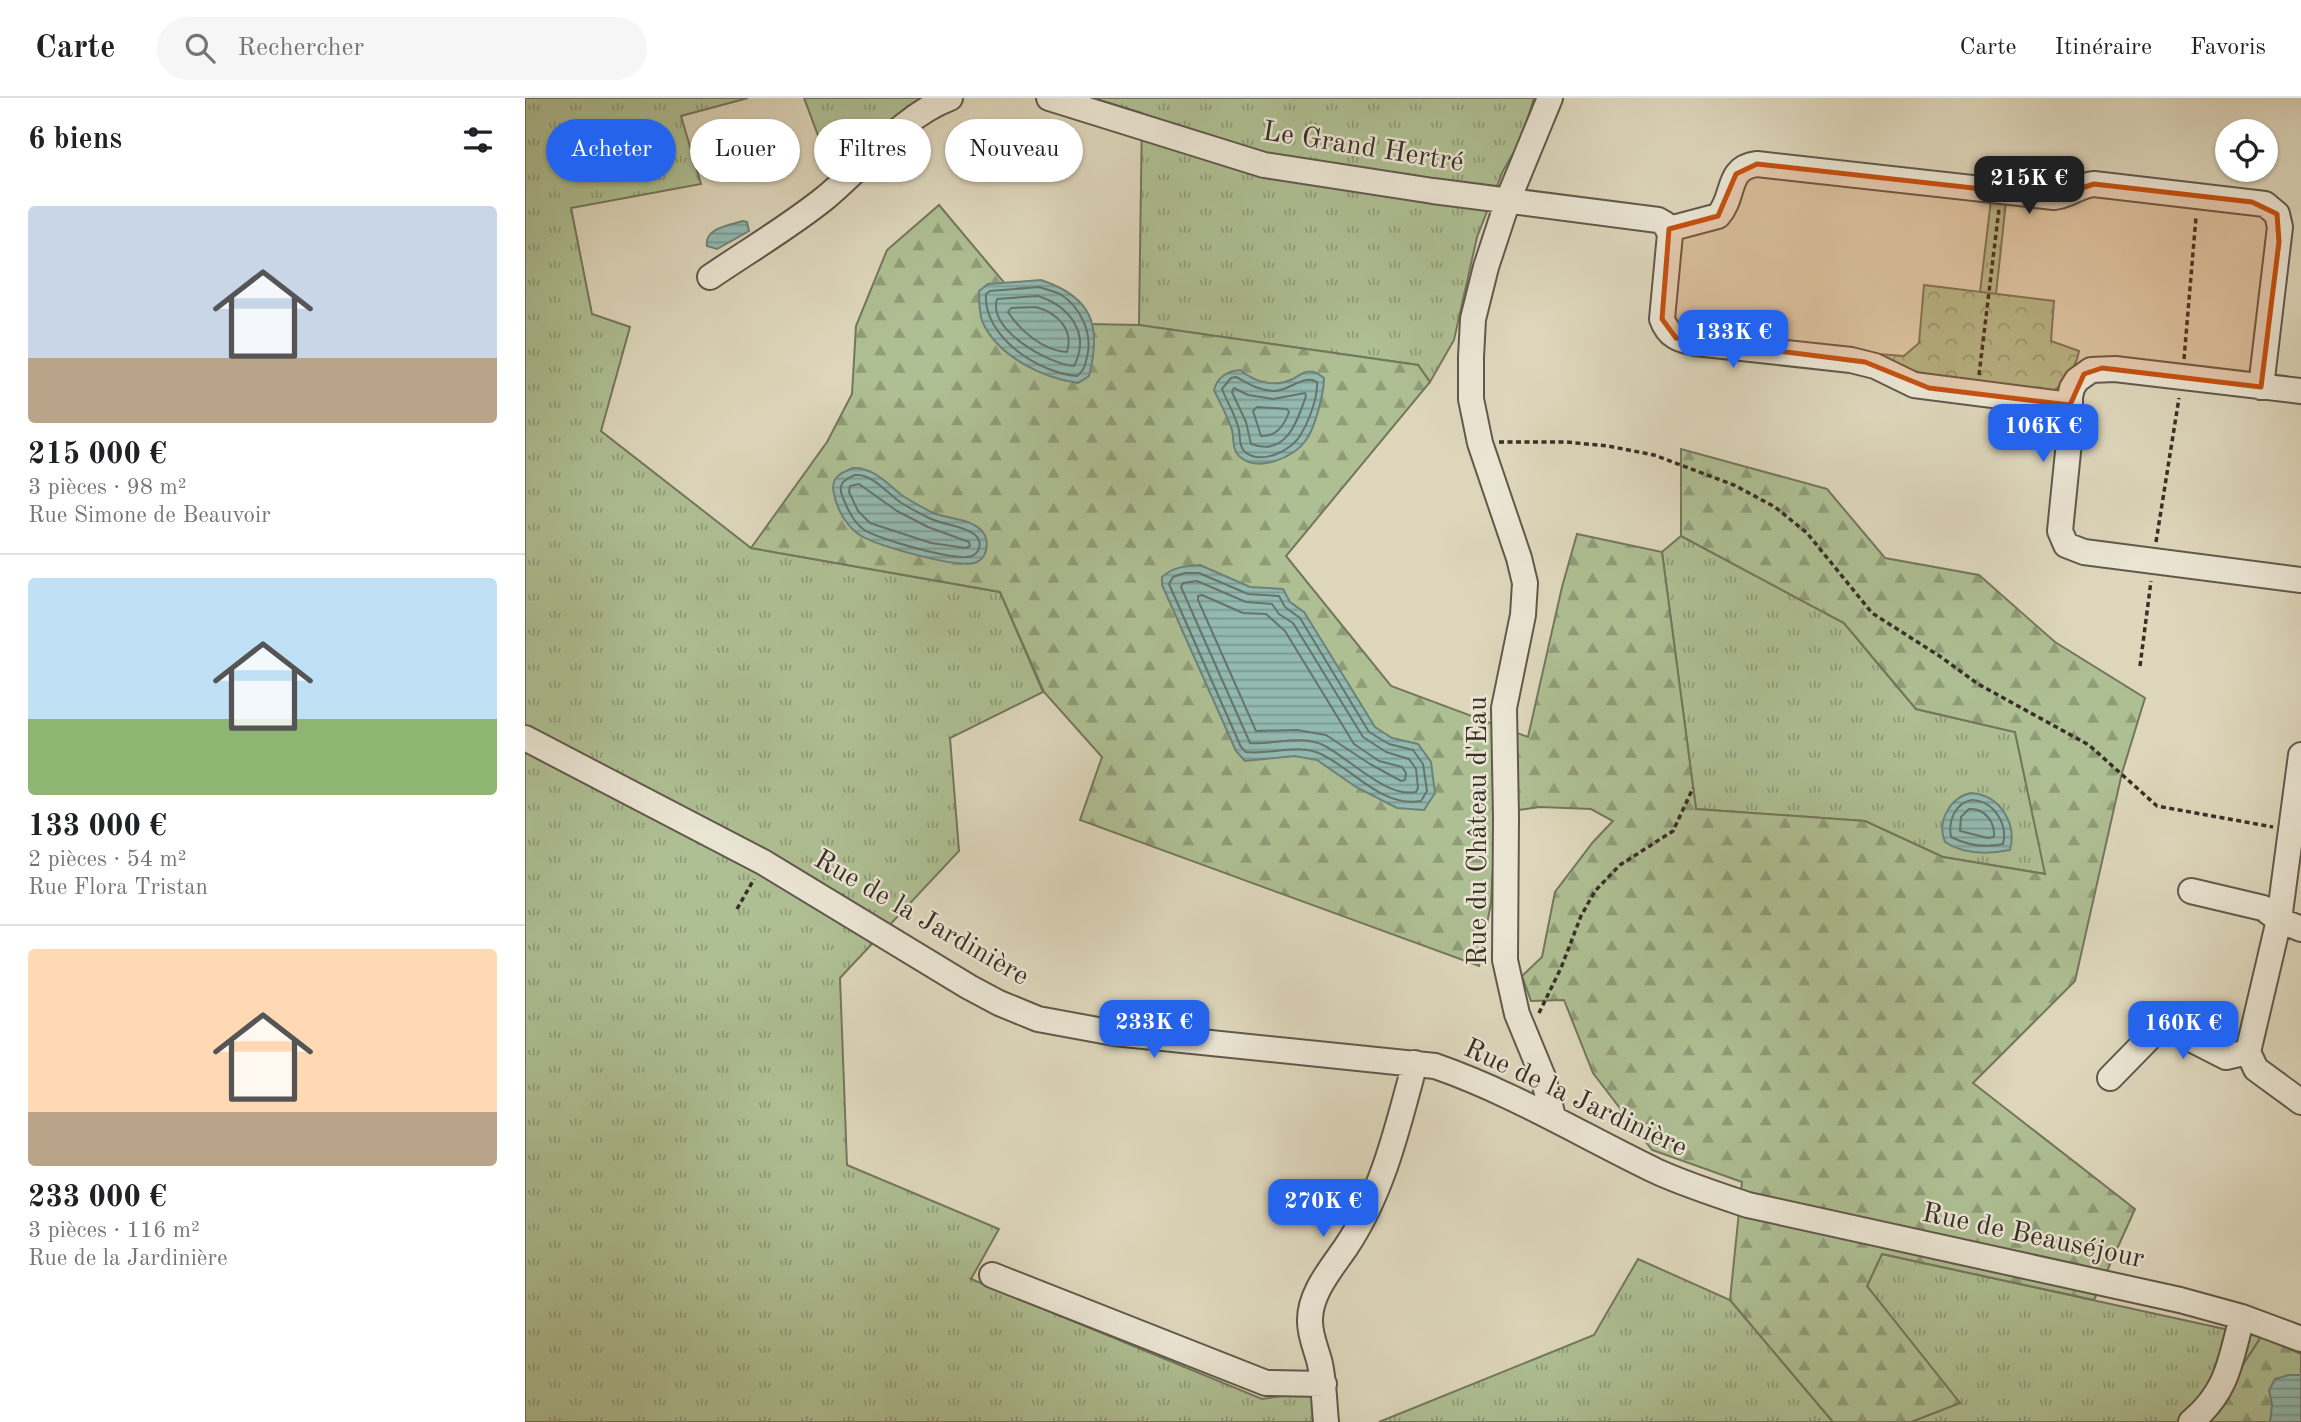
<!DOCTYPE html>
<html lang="fr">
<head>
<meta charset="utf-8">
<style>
	:root { --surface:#fff; --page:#f6f6f6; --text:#202124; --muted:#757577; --line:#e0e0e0; --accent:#2563eb }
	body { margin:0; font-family:"Old Standard TT",serif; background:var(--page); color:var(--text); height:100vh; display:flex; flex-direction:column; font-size:26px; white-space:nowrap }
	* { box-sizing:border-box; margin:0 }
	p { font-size:23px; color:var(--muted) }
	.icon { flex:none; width:38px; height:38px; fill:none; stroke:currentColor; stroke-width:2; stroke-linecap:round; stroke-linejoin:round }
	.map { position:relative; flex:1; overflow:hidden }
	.drawer { display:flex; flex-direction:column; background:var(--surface); width:525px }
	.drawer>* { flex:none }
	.hud { position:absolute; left:21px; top:21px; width:665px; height:63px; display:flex; gap:14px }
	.fabs { position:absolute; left:1690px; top:21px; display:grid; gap:14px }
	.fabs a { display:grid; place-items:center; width:63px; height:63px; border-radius:50%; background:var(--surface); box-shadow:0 2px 5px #0004; font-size:35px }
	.price { position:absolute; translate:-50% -60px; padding:0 16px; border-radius:14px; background:var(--accent); color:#fff; font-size:23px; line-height:46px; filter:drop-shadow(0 2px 4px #0008) }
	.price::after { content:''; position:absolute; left:50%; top:42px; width:21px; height:16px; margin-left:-10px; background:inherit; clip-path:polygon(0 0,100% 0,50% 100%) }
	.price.on { background:#222; color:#fff }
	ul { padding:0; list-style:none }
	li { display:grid; align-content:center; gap:14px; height:371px; padding:0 28px }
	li+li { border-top:2px solid var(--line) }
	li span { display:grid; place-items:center; height:217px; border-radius:7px; color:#555 }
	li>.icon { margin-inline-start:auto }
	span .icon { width:126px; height:126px; fill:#fffc; stroke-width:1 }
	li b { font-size:30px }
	h2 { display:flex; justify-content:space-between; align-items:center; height:84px; padding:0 28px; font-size:30px }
	.tag { padding:0 24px; border-radius:32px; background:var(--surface); box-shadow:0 2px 5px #0004; font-size:24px; line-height:63px }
	.tag.on { background:var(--accent); color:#fff }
	header { display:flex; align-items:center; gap:42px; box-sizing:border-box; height:98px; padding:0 35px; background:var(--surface); border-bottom:2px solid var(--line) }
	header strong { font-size:33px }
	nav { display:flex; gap:38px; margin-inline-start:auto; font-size:24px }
	.search { width:490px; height:63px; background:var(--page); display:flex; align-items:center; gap:18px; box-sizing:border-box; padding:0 24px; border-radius:38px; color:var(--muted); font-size:26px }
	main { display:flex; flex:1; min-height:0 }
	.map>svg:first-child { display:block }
	.grass { fill:url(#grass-tufts); stroke:#74775d; stroke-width:2 }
	.forest { fill:url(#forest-firs); stroke:#74775d; stroke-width:2 }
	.park { fill:url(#park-crowns); stroke:#74775d; stroke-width:2 }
	.water { fill:url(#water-rules); stroke:#6f827a; stroke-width:2 }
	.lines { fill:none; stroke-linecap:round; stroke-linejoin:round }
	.shore { stroke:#66746c; stroke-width:2 }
	.minor-casing { stroke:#62594c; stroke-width:28 }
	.path { stroke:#392f27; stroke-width:3.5; stroke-dasharray:5 3.5; stroke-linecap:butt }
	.minor { stroke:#eae5d3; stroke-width:24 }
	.marked { fill:#c55111; fill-opacity:0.2; stroke:#c55111; stroke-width:5; stroke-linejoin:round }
	.labels { text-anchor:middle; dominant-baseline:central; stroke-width:5; stroke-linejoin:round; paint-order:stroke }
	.street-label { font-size:28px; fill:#392f27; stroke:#eae5d3 }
</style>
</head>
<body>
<header>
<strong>Carte</strong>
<div class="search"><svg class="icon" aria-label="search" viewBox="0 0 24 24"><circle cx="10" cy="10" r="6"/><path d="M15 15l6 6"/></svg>Rechercher</div>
<nav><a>Carte</a><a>Itinéraire</a><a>Favoris</a></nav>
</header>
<main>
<section class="drawer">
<h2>6 biens<svg class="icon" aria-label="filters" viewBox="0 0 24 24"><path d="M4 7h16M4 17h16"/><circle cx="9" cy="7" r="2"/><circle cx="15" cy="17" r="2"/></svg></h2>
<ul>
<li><span style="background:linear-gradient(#c9d6e8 70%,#b9a48a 0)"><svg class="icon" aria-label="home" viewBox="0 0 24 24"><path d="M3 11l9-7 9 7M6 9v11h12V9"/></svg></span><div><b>215 000 €</b><p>3 pièces · 98 m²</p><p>Rue Simone de Beauvoir</p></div></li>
<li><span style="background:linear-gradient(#bfe0f5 65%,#8fb573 0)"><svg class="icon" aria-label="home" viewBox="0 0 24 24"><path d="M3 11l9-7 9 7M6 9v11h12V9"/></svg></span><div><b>133 000 €</b><p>2 pièces · 54 m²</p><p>Rue Flora Tristan</p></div></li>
<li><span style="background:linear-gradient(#ffd9b3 75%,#b9a48a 0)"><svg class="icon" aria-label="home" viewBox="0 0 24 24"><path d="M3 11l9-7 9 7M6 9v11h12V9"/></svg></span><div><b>233 000 €</b><p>3 pièces · 116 m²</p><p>Rue de la Jardinière</p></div></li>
</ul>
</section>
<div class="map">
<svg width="1776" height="1324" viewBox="0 0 1776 1324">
	<defs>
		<pattern id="grass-tufts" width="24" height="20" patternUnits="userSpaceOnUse" patternTransform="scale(1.75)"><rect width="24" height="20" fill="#aebf93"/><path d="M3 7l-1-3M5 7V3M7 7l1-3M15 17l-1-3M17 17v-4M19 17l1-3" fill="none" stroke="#8f9c78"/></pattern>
		<pattern id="forest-firs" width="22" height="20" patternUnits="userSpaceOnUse" patternTransform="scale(1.75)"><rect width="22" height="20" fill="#aebf93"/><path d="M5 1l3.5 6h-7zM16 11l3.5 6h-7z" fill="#8f9c78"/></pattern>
		<pattern id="park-crowns" width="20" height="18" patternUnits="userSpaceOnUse" patternTransform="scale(1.75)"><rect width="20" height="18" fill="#aebf93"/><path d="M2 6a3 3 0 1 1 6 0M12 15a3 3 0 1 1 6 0" fill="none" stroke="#8f9c78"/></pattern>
		<pattern id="water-rules" width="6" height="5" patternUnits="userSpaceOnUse" patternTransform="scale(1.75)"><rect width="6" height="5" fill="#93bab1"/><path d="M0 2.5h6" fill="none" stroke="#799890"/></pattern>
	</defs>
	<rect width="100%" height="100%" fill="#ded7bc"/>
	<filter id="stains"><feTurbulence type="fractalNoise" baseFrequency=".00286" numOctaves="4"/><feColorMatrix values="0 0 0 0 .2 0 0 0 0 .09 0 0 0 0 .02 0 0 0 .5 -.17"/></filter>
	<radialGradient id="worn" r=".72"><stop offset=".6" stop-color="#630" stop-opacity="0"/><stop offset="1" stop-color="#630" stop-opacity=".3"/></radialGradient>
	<path class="grass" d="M0,0H223L156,18L176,86L46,110L67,216L105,229L76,333L226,450L475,494L518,594L425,640L434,753L315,880L322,1067L474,1131L446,1181L737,1301L785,1294L797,1324H0Z
		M279,0H398L306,72Z
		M568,0H1009L996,42L978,73L952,139L929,242L905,284L893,267L614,227L617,15Z
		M1466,102L1481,104L1471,196L1455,194Z
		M1156,438L1319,525L1391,611L1490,634L1521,776L1418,759L1340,723L1171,711L1137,454Z
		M1357,1156L1736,1239L1681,1324H1386L1434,1305L1342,1188Z
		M1113,1161L1205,1202L1308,1324H854L1069,1237Z"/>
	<path class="forest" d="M414,107L513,225L614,227L893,267L905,284L761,458L866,588L1003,639L1037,489L1052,436L1137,454L1171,711L1340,723L1418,759L1520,776L1490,634L1391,611L1319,525L1156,438V351L1302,391L1360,460L1454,477L1530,544L1620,600L1597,675L1550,883L1448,985L1610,1111L1569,1202L1357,1156L1342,1188L1435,1305L1386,1324H1308L1205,1202L1217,1084L1127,1052L1068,975L1039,902L1006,903L997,878L1017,859L1030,794L1068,744L1088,723L1066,711L1015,709L971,715L966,805L954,868L555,722L577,659L519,594L475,494L226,450L302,344L327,296L331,228L362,152Z
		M1736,1239L1776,1256V1324H1681Z"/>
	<path class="park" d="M1399,187L1529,203L1526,243L1554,253C1552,266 1540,286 1528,293L1387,277L1353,256L1379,258L1394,245Z"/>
	<path class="water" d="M218,123L222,124L224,133L192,151L182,148C179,130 205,127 218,123Z
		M516,182C567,199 577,227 564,278L553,285C518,280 474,259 458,225C454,216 454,203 454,193L463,186Z
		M715,272C730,284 749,290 768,281C775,277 780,272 789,274C793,275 796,278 799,280C799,295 790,330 781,342C769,360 732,375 714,358C707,352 709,340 707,332C703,319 695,305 689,292C692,279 703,273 715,272Z
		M328,370C349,369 363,387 378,398C387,404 397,409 406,414C421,421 444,420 456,432C465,441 463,459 452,464C436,472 354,448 338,439C323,431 312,412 309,396C305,380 315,375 328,370Z
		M675,467L725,489L758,491L765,504L779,514L850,629L867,640L893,646L906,664L910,695L899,712L872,710L831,689L792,662L769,658L720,663L711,653L637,487V479C648,469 660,468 675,467Z
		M1446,695C1475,697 1492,725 1485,752C1464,756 1439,757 1420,744C1411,723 1426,699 1446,695Z
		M1764,1277H1776V1324H1745L1747,1307L1744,1292L1750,1281Z"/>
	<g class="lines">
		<path class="shore" d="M514,189C520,191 529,193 535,196C556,209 568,236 562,259C560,267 559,273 552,278C514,275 458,239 461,196L465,193Z
			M513,198C544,208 566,235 549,268C524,266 462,232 472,201Z
			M511,209C532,215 549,231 542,254C519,253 495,233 483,214L486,210Z
			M711,279C725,286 732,292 749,293C764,293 779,276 792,284C793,299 784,323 776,336C767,353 735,368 719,353C714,348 715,338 714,332C711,318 702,304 697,291L706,280Z
			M709,290L723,297L748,301L780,295L781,298C772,324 761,359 726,346L721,324L707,294Z
			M732,309L762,311L764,314C759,328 751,339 736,338L728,313Z
			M330,377C348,376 362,395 375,404C384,410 394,415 404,420C418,427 436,427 449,436C454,440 456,444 454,450C453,454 451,456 447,458C433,464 351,441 338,431C328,423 323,412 318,400C312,387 318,382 330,377Z
			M334,386L372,413L403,429L444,444L445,448L441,450L406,445L345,425L333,413L324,394L325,388Z
			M660,475H674L723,496L754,498L760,509L775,520L844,634L864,646L888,652L898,666L902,693L896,703C857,710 828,671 796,656C772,645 745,657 721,654L716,649L644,486L648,479Z
			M672,483L721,504L747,506L754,516L768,525L838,639L861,654L884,661L891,671L893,690L891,694C862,700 826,662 800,648C777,636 749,647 725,645L656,489L658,485Z
			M677,497L718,515L741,516L760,533L829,646L854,663L877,669L881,675L880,682L876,683L845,666L801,637L772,632L731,633L673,502V498Z
			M1447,702C1469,703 1483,726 1478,746C1460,750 1442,747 1426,739C1423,723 1430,705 1447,702Z
			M1444,711C1460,710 1470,724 1469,739L1463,740L1435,733L1436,719Z"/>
		<g class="minor-casing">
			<path id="minor" d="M524,0L739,67L908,93L1133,122L1140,126L1145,136L1137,221C1143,238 1154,242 1170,245L1326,262L1350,268L1389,287L1545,307
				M1025,0L983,102L961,169L948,221L946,259V301L955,345L994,460L1000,485L998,517L979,610L981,719L980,862L992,916L1018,979L1028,1019
				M1144,131L1193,118C1211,98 1200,70 1232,66L1529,99C1544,98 1554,87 1569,86L1740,106L1752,116L1755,129L1736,289
				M185,179C223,153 264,129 300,100C339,68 377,18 425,0
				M1776,293L1590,271L1566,272L1552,282L1547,290L1545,299V334L1535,433L1541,447L1559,454L1776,482
				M0,640L238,764L444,889L474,905L513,921L589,935L910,968C988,995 1058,1038 1133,1074C1162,1087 1193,1097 1223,1107L1655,1202L1717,1219L1776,1241
				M1776,657L1754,822L1723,954L1731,971L1776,1004
				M1666,793L1738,810L1754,822L1776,831
				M1585,980L1627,937L1646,931L1701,959L1723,954
				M467,1177L741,1285L799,1286
				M801,1324C799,1304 799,1285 795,1266C792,1253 785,1238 785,1224C784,1196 806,1171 821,1149C858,1094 873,1028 890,965
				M1666,1324C1703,1293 1705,1264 1717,1219"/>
		</g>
		<path class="path" d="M1659,261L1671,119
			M1454,277L1474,111
			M974,344H1041L1083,348L1129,357L1209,387L1250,409L1282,435L1347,515L1416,559L1453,586L1564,647L1632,708L1748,729
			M1631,444L1654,300
			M1615,568L1626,483
			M212,811L229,781
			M1014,915L1036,870L1056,818L1070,793L1095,767L1148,733L1168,690"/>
		<use href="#minor" class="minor"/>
	</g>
	<path class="marked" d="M1232,66L1529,99L1569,86L1727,104L1752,116L1754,144L1736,289L1577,270L1559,276L1545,307L1404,290L1340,264L1151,240L1137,221L1144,131L1193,118L1211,76Z"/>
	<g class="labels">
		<g class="street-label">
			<text transform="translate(838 50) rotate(9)">Le Grand Hertré</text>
			<text transform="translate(954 733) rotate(-90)">Rue du Château d'Eau</text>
			<text transform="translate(396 821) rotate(30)">Rue de la Jardinière</text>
			<text transform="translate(1050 1001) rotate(25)">Rue de la Jardinière</text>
			<text transform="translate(1508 1139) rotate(12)">Rue de Beauséjour</text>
		</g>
	</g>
	<rect width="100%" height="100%" filter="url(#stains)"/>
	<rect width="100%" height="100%" fill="url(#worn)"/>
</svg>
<div class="fabs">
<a><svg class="icon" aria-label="locate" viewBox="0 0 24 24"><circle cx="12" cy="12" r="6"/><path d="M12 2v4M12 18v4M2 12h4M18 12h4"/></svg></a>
</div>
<b class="price on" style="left:1504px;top:118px">215K €</b>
<b class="price" style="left:1208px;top:272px">133K €</b>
<b class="price" style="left:1518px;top:366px">106K €</b>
<b class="price" style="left:629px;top:962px">233K €</b>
<b class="price" style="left:1658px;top:963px">160K €</b>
<b class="price" style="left:798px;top:1141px">270K €</b>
<div class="hud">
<a class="tag on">Acheter</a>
<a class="tag">Louer</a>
<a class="tag">Filtres</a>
<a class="tag">Nouveau</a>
</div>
</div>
</main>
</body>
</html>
